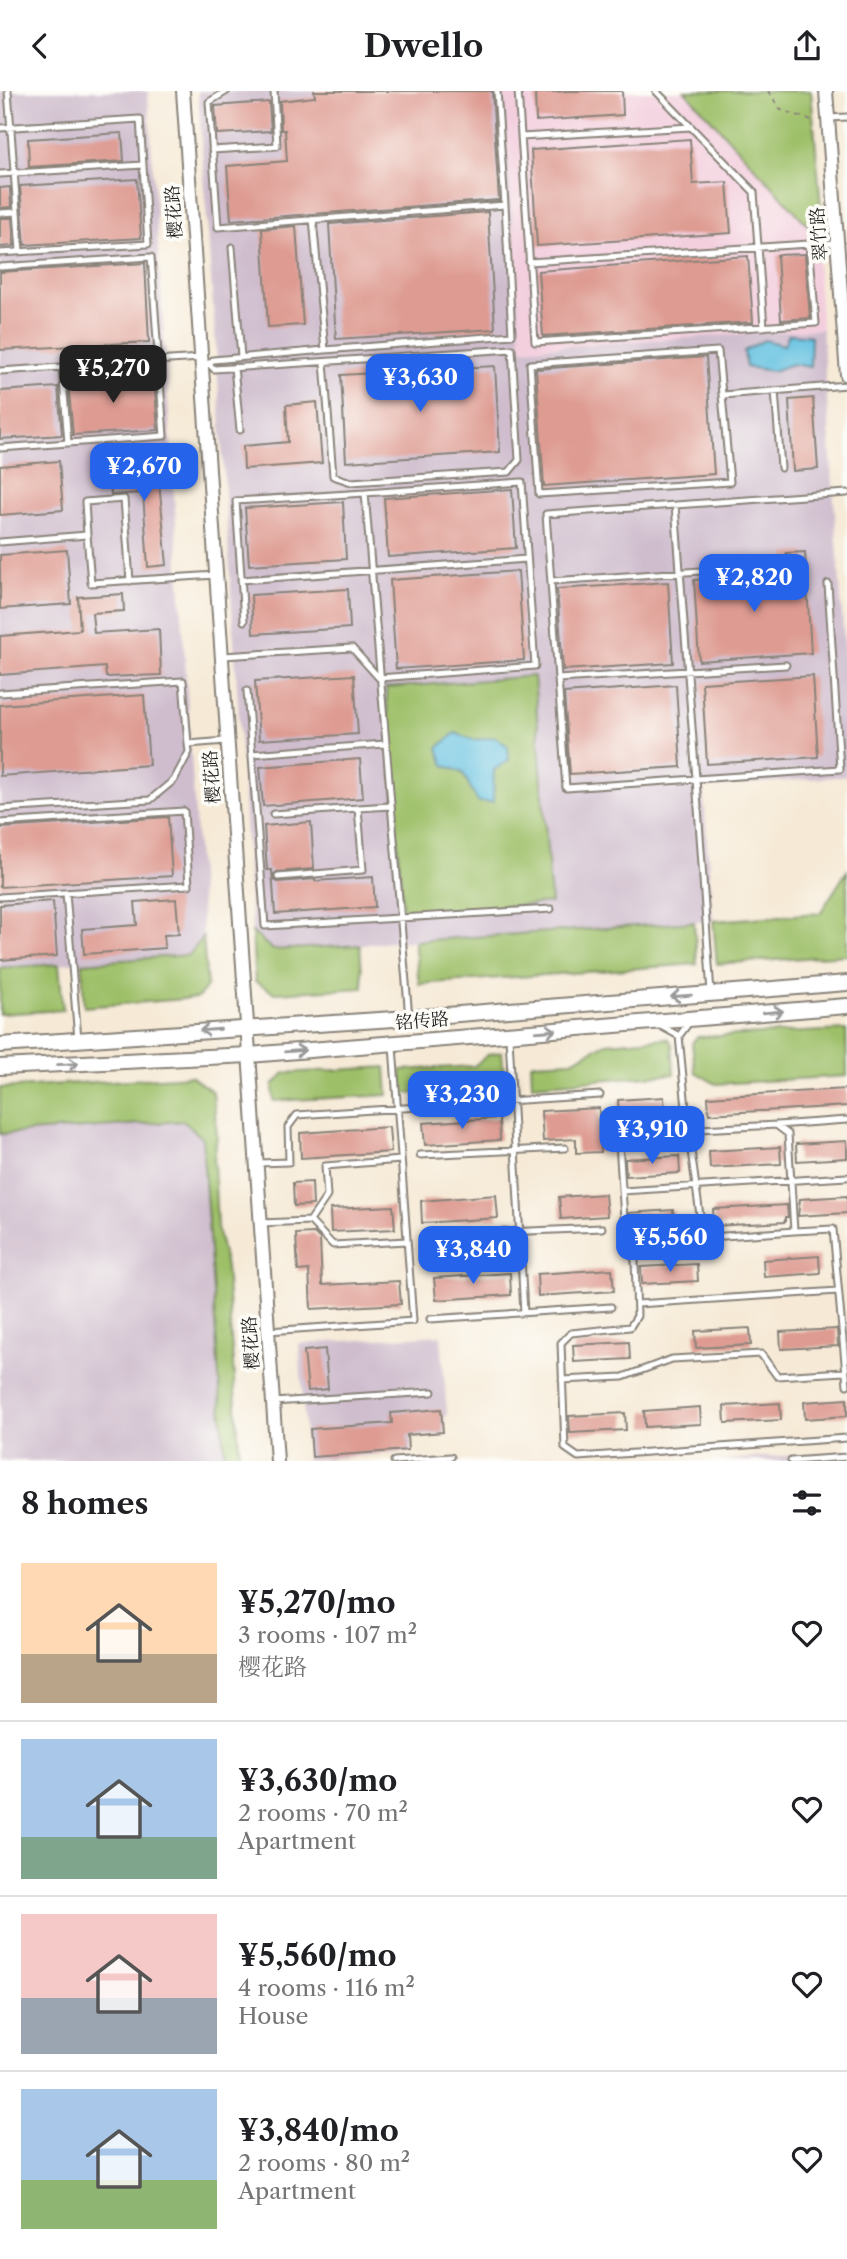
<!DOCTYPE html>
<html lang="en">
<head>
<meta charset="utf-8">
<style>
	:root { --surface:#fff; --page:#f2f2f2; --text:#202124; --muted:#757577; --line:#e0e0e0; --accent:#2563eb }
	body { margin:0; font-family:"Libre Caslon Text","Noto Serif SC",serif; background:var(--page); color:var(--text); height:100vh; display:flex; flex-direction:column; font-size:26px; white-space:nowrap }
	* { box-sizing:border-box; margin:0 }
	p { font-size:23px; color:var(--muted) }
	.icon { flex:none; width:38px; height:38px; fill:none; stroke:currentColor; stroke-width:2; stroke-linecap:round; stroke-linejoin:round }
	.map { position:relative; height:1370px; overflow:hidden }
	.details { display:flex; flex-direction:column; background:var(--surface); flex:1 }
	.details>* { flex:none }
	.price { position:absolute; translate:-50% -60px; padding:0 16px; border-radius:14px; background:var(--accent); color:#fff; font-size:23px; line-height:46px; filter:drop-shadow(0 2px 4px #0008) }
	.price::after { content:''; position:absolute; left:50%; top:42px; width:21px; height:16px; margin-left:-10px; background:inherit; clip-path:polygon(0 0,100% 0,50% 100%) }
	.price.selected { background:#222; color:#fff }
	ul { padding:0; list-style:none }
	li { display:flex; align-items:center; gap:21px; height:175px; padding:0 21px }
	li+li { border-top:2px solid var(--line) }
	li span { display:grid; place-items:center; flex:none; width:196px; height:140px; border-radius:0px; color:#555 }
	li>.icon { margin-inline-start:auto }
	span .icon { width:84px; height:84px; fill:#fffc; stroke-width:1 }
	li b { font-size:30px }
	h2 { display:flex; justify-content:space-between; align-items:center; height:84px; padding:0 21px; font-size:30px }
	header { display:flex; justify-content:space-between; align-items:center; height:91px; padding:0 21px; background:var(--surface); font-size:32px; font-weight:700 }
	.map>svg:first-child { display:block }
	.built { fill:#f3cfde }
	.industrial { fill:#cfbdce }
	.green { fill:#9dbf68; stroke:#5c6e42; stroke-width:2 }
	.water { fill:#63c1e1; stroke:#406e7e; stroke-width:2 }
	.building { fill:#de9b92 }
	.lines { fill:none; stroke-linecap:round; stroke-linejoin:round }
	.service-casing { stroke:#89837a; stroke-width:9 }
	.tertiary-casing { stroke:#89837a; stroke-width:16 }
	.secondary-casing { stroke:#89837a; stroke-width:18 }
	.path { stroke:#89837a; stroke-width:2; stroke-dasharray:5 5; stroke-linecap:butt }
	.service { stroke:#fff; stroke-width:5 }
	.tertiary { stroke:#fff; stroke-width:12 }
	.secondary { stroke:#fff; stroke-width:14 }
	.oneway { stroke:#999 }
	.labels { text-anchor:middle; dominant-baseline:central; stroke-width:7; stroke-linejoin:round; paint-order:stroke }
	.street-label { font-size:18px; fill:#1c1c1c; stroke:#fdfcf7 }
</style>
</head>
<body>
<header><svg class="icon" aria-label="back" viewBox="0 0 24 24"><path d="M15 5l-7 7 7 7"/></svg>Dwello<svg class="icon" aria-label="share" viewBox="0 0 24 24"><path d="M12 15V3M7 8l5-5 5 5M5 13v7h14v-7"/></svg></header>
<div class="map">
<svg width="847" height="1370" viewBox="0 0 847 1370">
	<rect width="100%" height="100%" fill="#fdfcf7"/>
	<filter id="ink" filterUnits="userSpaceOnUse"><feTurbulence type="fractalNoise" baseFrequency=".0143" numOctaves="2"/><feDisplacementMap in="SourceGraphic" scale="14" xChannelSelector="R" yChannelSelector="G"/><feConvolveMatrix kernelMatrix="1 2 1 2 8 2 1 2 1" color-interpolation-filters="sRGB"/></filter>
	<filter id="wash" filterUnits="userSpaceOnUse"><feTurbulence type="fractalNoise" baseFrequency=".00686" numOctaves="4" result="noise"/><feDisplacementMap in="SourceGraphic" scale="28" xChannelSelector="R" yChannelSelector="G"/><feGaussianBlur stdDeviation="1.57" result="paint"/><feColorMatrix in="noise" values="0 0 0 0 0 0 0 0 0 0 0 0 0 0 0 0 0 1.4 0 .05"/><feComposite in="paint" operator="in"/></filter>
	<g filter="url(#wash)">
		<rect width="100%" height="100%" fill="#f6ead7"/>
		<path class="built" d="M504,0H685L815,142L822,238L521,258Z"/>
		<path class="industrial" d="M0,0H146L148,2L203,846L189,864L0,877Z
			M198,0H504L521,258L822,238L847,593V685L703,697L713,830L272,859L252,841L217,272Z
			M184,1030L202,1047L225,1370H0V1043Z
			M441,1244L447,1324L444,1325L445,1343L411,1346V1361L307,1369L299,1253Z
			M847,1361V1370H710Z"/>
		<path class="green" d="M685,0H811L822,127L815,142Z
			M534,585L551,812L403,823L386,597Z
			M847,780V864L717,873L713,830L820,822Z
			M694,831L697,873L419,893L414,850Z
			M252,841L273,859L360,854L363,897L275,902L255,891Z
			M203,846L207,895L198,907L84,916L82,872L189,864Z
			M59,873L63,919L0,923V877Z
			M846,939L847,985L716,993L695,981L692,952L697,946Z
			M667,947L672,953L674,983L532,994L531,972L572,970L606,952Z
			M502,961L505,996L403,1003L401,979L474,975L489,963Z
			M386,976L388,1004L274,1010L273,994L285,982Z
			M191,985L213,1001L217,1045L214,1069L217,1136L226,1176L240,1370H225L202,1047L184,1030L0,1043V997Z"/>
		<path class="water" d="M789,243L811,245L810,276L792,273L773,280L746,276L744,260L764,249L784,254Z
			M455,642L474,649L495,646L508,655L509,669L494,679L493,711H478L463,682L444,674L438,657Z"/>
		<g id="blocks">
			<path class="building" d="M314,0H492L499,109L231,129L227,75L287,70L285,39H281L280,10L315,6Z
				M568,0H622L623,24L536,30L535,2Z
				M269,11L271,40L217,43L215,15Z
				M122,42L124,70L29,76L28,48Z
				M690,48L693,93L727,91L731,142L537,155L531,59Z
				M137,88L141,147L25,154L20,95Z
				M10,96L11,116L0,117V97Z
				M488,121L495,238L336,248L329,133Z
				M0,127H12L14,155L0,156Z
				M296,135L303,234L268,236L262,138Z
				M805,163L810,227L781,229L777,164Z
				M748,165L753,231L543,245L538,180Z
				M145,172L149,251L0,259V181Z
				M706,266L714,383L544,395L536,278Z
				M495,275L500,361L346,371L341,284Z
				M154,285L158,339L73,344L68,290Z
				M58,296L62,344L0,348V300Z
				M813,307L818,378L793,380L789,309Z
				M317,311L322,372L244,378L243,355L288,351L286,314Z
				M59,370L63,419L0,424V375Z
				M157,370L167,474L148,476L143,402L111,404L109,374Z
				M512,398L516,457L388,466L384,407Z
				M343,411L346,468L249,474L245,417Z
				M67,459L71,513L0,518V464Z
				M805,461L811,562L699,570L694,489L786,482V462Z
				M518,480L524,569L396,578L390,489Z
				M668,491L673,572L563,579L557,498Z
				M348,498L350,537L253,543L251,504Z
				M123,503L124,520L92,522L94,542L159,538L161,584L106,586L105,576L0,584V545L80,539L78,506Z
				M354,584L358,643L259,649L255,590Z
				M813,585L818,666L707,673L702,592Z
				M676,594L681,676L570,683L564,602Z
				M144,604L149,674L0,685V614Z
				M360,668L363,707L263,715L260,676Z
				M168,726L172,785L0,796V737Z
				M311,731L314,778L277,781L273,784L274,789L278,791L315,788V790L373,786L375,816L275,823L272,779H267L264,735Z
				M176,808L179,843L164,844L165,857L84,863L82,838L137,834L135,811Z
				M53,810L57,865L0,869V814Z
				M847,998V1015L709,1023L708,1006Z
				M664,1006L665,1023L619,1026L618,1009Z
				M599,1017L601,1061L576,1062V1048L543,1050L541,1020Z
				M499,1027L500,1049L425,1054L423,1032Z
				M389,1036L391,1061L301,1067L300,1042Z
				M847,1050V1067L797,1070L796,1053Z
				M780,1056L781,1073L710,1077L709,1060Z
				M679,1065L680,1082L626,1085L625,1068Z
				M312,1091L313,1114L294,1115L293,1092Z
				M605,1103L607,1125L561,1128L559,1106Z
				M496,1104L498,1127L422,1132L421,1110Z
				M847,1105V1122L798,1125L800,1108Z
				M787,1114L788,1126H785V1131L714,1135L713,1118Z
				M393,1115L395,1138L331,1141L330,1118Z
				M673,1119L674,1136L630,1138L629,1122Z
				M314,1142L320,1148L322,1194L399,1190L401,1213L311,1218L309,1179L298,1180L296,1143Z
				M819,1165L820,1182L764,1186L763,1169Z
				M697,1173L698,1190L642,1193L641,1176Z
				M612,1178L614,1200L538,1205L537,1183Z
				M510,1182L511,1204L436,1209L434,1187Z
				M750,1237L751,1254L696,1257L695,1240Z
				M837,1238L838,1255L781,1258L780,1241Z
				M629,1251L630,1268L574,1271L573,1254Z
				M325,1258L328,1298L308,1300L304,1260Z
				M847,1308V1325L805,1328L804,1311Z
				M780,1312L781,1329L725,1332L724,1315Z
				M700,1316L701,1333L645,1336L644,1320Z
				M441,1318L443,1341L407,1344L408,1359L312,1366L310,1338L392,1332L391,1322Z
				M625,1322L626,1339L570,1342L569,1325Z"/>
		</g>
	</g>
	<g filter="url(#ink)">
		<use href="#blocks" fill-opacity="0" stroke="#89837a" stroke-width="2"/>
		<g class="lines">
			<g class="service-casing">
				<path id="service" d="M8,0L20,160
					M227,0L209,11L218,136L505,114L512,244L325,259L313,128
					M497,0L505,114
					M518,0L535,251L816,232L809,153L529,171
					M656,0L754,101L764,236
					M829,27L847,26
					M0,37L140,28L148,153L0,162
					M521,46L691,36
					M212,59L277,55L274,0
					M0,83L143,74
					M0,122L17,121
					M809,153L837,152
					M232,156L241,266
					M0,176L151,166L164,345L0,357
					M718,260L730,391L539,403L530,273Z
					M208,273L213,269L325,259
					M209,273L214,278L512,258L519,369L509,381L351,391L333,385L324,271
					M62,276L68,352
					M234,276L240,339
					M0,280L201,267
					M775,300L781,377
					M723,304L847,294
					M675,414L696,688L840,678L828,493
					M87,444L85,411L124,408L130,490
					M0,451L87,444L91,492L216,484
					M241,489L527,468
					M551,490L775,475
					M244,530L236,410L365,402
					M223,565L352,557L379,587L535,575L522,391L365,402L409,927
					M558,588L786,574
					M247,600L265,835L551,818
					M0,602L183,590L188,653
					M252,663L385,653
					M0,718L150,709L174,689L189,661L188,653L226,650
					M273,723L358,717
					M0,732L184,720L189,794L0,806
					M278,786L363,779L358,717L390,715
					M66,802L78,948
					M711,902L696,688L566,697L546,423L847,402
					M659,934L679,945L691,929
					M679,945L688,1038L703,1146
					M509,946L524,1222
					M777,1034L847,1029
					M420,1064L565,1057
					M258,1072L289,1071L288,1036L297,1024L600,1004
					M622,1100L847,1086
					M310,1130L333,1154L407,1150
					M261,1132L310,1130L327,1105L325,1075L401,1069
					M434,1144L602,1137
					M628,1152L794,1140
					M637,1213L838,1200
					M430,1228L611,1216
					M268,1240L413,1230L393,955
					M562,1289L623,1286L672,1268L761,1263L777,1285L844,1281
					M847,1294L833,1138L794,1140L788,1043L776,1034L642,1041L619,1052L625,1143L635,1170L637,1225L630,1236L571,1242L561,1252L565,1357L578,1366L847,1347
					M273,1311L432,1301
					M394,1370L451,1366
					M791,1370L847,1366"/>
			</g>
			<g class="tertiary-casing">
				<path id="tertiary" d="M183,0L277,1370
					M826,0L847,284"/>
			</g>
			<g class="secondary-casing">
				<path id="secondary" d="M0,954L409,927L847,892
					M0,976L249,964L847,915"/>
			</g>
			<path class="path" d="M768,0L781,19L815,30"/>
			<use href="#service" class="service"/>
			<use href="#tertiary" class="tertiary"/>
			<use href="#secondary" class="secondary"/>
		</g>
		<defs><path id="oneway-shaft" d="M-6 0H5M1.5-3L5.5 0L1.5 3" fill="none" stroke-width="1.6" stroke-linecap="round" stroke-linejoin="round" transform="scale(1.75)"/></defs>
		<g class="oneway">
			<use href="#oneway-shaft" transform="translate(681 905) rotate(175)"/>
			<use href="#oneway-shaft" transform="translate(773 921) rotate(-5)"/>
			<use href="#oneway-shaft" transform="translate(210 939) rotate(176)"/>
			<use href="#oneway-shaft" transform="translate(546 940) rotate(-5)"/>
			<use href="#oneway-shaft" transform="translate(295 960) rotate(-5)"/>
			<use href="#oneway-shaft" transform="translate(68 973) rotate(-3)"/>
		</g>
	</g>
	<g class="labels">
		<g class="street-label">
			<text transform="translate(174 121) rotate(-94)">樱花路</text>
			<text transform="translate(819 143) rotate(-94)">翠竹路</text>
			<text transform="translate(212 686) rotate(-94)">樱花路</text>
			<text transform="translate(422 930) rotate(-5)">铭传路</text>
			<text transform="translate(251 1252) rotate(-94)">樱花路</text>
		</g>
	</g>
</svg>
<b class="price selected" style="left:113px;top:314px">¥5,270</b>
<b class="price" style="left:420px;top:323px">¥3,630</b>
<b class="price" style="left:144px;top:412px">¥2,670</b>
<b class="price" style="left:754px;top:523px">¥2,820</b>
<b class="price" style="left:462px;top:1040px">¥3,230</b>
<b class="price" style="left:652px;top:1075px">¥3,910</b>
<b class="price" style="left:670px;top:1183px">¥5,560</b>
<b class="price" style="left:473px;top:1195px">¥3,840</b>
</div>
<section class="details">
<h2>8 homes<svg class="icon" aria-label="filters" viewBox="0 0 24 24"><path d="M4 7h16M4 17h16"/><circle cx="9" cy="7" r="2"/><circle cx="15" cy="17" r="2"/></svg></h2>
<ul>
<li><span style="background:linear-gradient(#ffd9b3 65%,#b9a48a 0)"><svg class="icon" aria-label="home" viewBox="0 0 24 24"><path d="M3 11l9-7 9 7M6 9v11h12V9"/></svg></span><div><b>¥5,270/mo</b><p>3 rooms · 107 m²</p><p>樱花路</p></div><svg class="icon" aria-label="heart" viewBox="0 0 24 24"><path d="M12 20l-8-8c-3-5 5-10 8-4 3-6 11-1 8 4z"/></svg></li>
<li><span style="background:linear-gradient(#a9c7e8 70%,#7fa58c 0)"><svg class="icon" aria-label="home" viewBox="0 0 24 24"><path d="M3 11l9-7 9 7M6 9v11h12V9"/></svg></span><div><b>¥3,630/mo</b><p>2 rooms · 70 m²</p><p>Apartment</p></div><svg class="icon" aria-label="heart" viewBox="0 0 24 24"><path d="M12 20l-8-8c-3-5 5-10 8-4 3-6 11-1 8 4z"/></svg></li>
<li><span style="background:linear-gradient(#f6c9c9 60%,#9aa5b1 0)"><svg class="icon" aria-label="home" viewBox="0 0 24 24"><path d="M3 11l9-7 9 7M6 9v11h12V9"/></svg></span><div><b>¥5,560/mo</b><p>4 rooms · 116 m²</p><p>House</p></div><svg class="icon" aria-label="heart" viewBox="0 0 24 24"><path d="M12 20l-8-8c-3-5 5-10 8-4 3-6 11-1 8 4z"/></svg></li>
<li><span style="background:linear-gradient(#a9c7e8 65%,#8fb573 0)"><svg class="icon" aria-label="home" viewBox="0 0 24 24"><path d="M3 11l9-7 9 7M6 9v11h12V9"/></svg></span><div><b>¥3,840/mo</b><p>2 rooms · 80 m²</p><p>Apartment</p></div><svg class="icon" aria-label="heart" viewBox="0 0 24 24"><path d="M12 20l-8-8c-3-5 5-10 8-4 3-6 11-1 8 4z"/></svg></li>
</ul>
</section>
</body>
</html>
